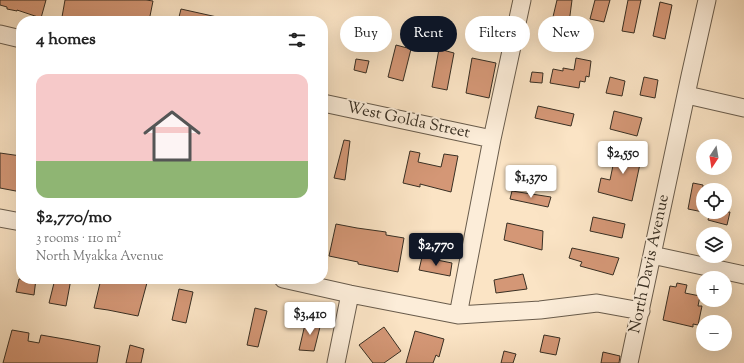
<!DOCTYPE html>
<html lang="en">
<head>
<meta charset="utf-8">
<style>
	:root { --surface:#fff; --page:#f2f2f2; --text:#222; --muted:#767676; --accent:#111827 }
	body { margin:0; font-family:"Sorts Mill Goudy",serif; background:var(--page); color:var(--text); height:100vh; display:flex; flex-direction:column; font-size:15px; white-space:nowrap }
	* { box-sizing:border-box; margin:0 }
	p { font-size:13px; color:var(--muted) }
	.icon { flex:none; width:22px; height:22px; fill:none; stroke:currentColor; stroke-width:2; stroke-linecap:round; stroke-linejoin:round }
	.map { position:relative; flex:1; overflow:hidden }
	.sheet { position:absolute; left:16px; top:16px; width:312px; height:268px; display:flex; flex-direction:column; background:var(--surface); border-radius:16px; box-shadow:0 4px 16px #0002 }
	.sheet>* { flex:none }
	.top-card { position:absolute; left:340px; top:16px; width:344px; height:36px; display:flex; gap:8px }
	.needle { width:26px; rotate:192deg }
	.controls { position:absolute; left:696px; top:139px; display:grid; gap:8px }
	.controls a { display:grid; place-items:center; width:36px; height:36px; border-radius:50%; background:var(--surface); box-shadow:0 4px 16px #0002; font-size:20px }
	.price { position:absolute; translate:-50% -34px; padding:0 9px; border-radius:4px; background:#fff; color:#222; font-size:13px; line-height:26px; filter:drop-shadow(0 1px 2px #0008) }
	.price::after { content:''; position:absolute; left:50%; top:24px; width:12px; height:9px; margin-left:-6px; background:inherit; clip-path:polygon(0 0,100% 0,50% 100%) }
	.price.active { background:var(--accent); color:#fff }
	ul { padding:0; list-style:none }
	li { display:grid; align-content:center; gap:8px; height:212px; padding:0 20px }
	li span { display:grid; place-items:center; height:124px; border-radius:12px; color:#555 }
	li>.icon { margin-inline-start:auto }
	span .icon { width:72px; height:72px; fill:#fffc; stroke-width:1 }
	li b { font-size:17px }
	h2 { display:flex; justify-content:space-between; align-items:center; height:48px; padding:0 20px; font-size:17px }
	.pill { padding:0 14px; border-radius:18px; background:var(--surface); box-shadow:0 4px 16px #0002; font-size:14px; line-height:36px }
	.pill.active { background:var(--accent); color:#fff }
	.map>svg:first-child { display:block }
	.building { fill:#d49776; stroke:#382f23 }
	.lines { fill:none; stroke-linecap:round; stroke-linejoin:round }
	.minor-casing { stroke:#695c4c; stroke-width:19 }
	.minor { stroke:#fcedd9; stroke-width:17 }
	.labels { text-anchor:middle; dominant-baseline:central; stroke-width:4; stroke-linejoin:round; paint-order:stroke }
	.street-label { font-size:16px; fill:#382f23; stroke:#fcedd9 }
</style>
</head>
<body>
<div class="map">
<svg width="744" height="363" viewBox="0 0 744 363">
	<rect width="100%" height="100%" fill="#fbe4c5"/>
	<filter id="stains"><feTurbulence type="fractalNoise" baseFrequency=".005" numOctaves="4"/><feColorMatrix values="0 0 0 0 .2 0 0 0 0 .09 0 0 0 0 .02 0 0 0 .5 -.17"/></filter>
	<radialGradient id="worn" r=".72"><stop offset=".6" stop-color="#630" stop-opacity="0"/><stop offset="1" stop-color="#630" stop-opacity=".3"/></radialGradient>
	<path class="building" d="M0,0H46L41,18L17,10V11L7,9V7L0,5Z
		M65,0H146L153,1L149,21H79V20L62,17Z
		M557,0H572L569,23L552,21Z
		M595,0H610L604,22L590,19Z
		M628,0H641L634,33L622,31Z
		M660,2L672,5L665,39L653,36Z
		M181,9L217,17V21H178Z
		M396,45L411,49L403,81L388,77Z
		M439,49L454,53L447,90L432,87Z
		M472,58L496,63L489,98L466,93Z
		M576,58L591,61L589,77L586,76L585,82L580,81L579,88L550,83L553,69L563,71V68L574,70Z
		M356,59L369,61L366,73L354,70Z
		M532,72L543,73L542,83L530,82Z
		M610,77L625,81L622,96L606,93Z
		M644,77L658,80L655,98L640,95Z
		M538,106L574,114L571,126L535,118Z
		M614,111L642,118L637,136L610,129Z
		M344,140L350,141L345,180L334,178Z
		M630,147L643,150L632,201L598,192L601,178L610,180L616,151L629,154Z
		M410,151L420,153L418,162L441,167L444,154L458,156L451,192L420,184V187L403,183Z
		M0,153L21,156V192L0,188Z
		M693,183L703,185V212L688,209Z
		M512,191L551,197L548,207L510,199Z
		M710,212H730L727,225L708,220Z
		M593,217L625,224L622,238L590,231Z
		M507,223L543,231L542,250L504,240Z
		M336,224L357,228L386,232V235L404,238L398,272L358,264V262L329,256Z
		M572,248L619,258L613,275L580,266L582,262L569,258Z
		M422,257L452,263L450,276L419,270Z
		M523,274L527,289L496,293L494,280Z
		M19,279H36L34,295L16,292Z
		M55,279H71L66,306L49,303Z
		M101,279H148L138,316L108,310L94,308Z
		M677,283L687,285L685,293L700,296L698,306H702L698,325L693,324V327L663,320L670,286L676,287Z
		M179,289L193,292L186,323L172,320Z
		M255,308L267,311L258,347L247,345Z
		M306,320L321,323L314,351L299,350Z
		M384,327L401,351L384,363H373L359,345Z
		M12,330L29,333L28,341L39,343L41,335L70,340L100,346L97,363H3Z
		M415,331L444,339L439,357L436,355L433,363H406Z
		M544,335L560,338L556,355L540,352Z
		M130,345L144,349L141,363H126Z
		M504,351L516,354L513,363H501Z
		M603,352L620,356L619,363H601Z"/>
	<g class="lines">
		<g class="minor-casing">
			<path id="minor" d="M0,34L21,39
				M687,95L744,108
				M323,103L492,139
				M0,218L21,222
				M652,255L744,275
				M283,279L350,294L458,315L540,310L597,303L641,311
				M458,315L492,139L522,0
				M336,363L350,294
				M629,363L690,76L707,0"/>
		</g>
		<use href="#minor" class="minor"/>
	</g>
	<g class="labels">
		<g class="street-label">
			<text transform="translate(408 121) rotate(12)">West Golda Street</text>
			<text transform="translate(650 264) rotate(-78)">North Davis Avenue</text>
		</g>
	</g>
	<rect width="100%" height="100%" filter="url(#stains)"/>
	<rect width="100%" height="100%" fill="url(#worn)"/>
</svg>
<div class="controls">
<a><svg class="needle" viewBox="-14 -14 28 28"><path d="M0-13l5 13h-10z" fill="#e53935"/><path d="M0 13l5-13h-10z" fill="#767676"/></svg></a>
<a><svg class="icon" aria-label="locate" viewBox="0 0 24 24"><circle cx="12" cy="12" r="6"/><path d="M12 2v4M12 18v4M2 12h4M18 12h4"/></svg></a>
<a><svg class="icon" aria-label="layers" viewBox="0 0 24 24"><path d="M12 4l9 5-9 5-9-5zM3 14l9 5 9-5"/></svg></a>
<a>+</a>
<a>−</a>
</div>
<b class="price" style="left:623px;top:175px">$2,550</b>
<b class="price" style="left:531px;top:199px">$1,370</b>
<b class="price active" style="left:436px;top:267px">$2,770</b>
<b class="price" style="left:310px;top:336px">$3,410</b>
<div class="top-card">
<a class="pill">Buy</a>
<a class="pill active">Rent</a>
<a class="pill">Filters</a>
<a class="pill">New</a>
</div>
<section class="sheet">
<h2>4 homes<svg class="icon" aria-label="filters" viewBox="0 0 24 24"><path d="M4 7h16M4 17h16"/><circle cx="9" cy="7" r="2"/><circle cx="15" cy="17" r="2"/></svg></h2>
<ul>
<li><span style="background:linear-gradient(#f6c9c9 70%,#8fb573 0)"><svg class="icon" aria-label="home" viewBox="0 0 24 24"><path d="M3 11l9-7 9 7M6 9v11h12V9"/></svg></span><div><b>$2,770/mo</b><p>3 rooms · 110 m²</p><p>North Myakka Avenue</p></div></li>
</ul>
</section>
</div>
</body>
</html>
